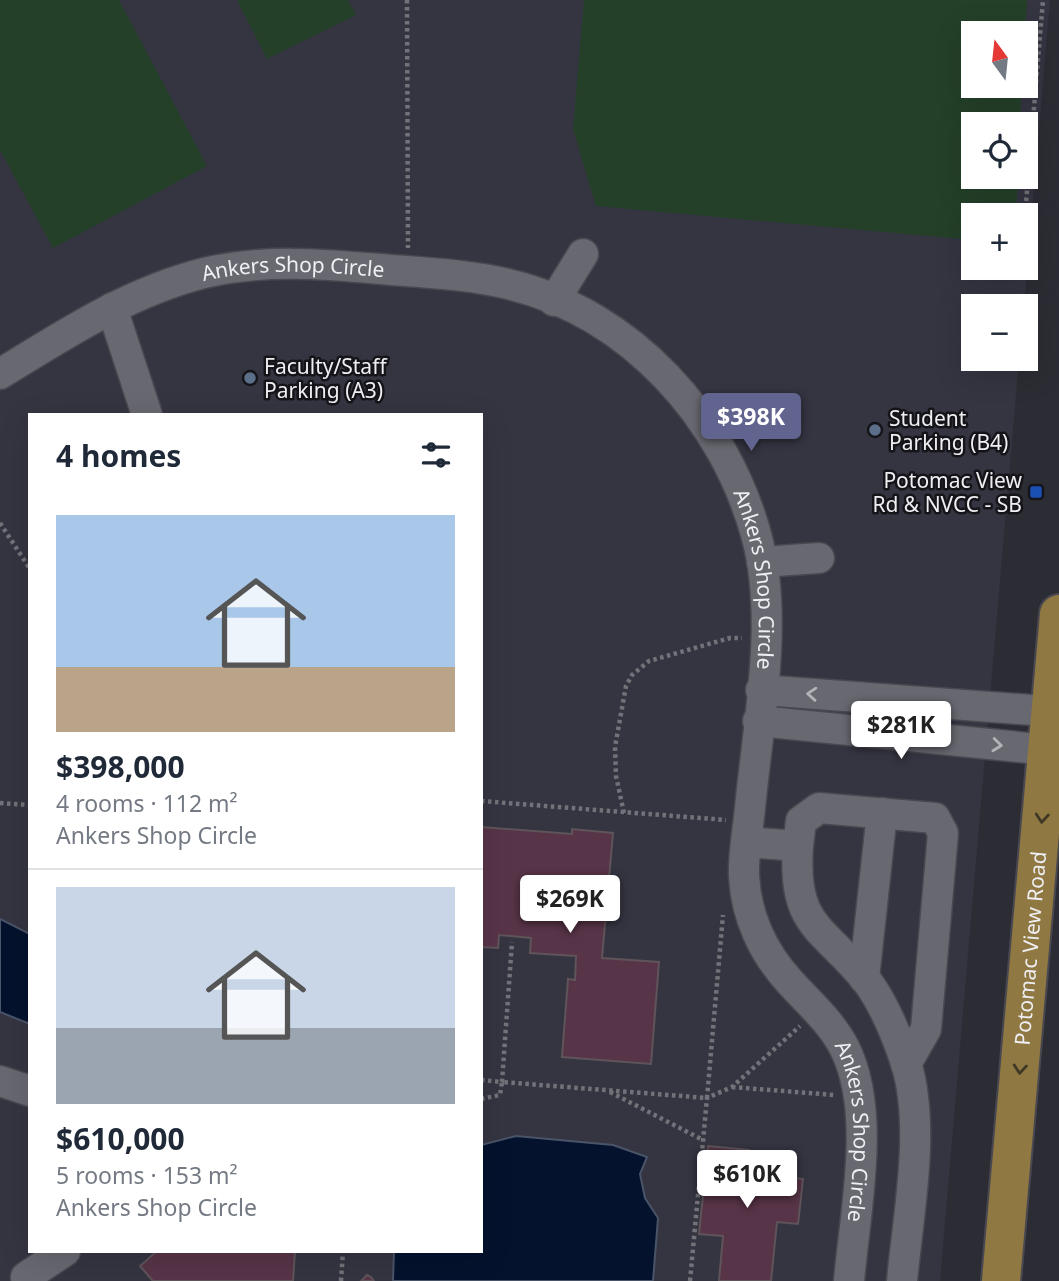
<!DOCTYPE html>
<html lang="en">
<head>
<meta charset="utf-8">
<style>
	:root { --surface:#fff; --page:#f6f6f7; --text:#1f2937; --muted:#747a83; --line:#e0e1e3; --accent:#61648e }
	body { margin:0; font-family:"Noto Sans",sans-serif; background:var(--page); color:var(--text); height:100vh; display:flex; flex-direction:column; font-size:26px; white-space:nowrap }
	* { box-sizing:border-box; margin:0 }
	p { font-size:23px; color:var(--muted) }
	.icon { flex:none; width:38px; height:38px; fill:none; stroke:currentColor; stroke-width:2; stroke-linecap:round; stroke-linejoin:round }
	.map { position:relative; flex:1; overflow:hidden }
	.drawer { position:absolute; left:28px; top:413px; width:455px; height:840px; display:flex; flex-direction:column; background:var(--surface); border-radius:0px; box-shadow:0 7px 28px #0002 }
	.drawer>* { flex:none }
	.needle { width:46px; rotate:345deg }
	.tools { position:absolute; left:961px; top:21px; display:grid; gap:14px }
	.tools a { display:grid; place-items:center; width:77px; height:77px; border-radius:0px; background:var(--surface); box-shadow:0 7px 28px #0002; font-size:35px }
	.price { position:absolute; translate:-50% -60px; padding:0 16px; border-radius:7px; background:#fff; color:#222; font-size:23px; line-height:46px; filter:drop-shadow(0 2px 4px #0008) }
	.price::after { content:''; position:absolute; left:50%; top:42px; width:21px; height:16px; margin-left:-10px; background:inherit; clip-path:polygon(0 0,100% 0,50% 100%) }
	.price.active { background:var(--accent); color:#fff }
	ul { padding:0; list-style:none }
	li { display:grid; align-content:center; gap:14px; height:371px; padding:0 28px }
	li+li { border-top:2px solid var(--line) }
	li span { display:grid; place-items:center; height:217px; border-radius:0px; color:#555 }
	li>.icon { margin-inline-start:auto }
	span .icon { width:126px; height:126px; fill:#fffc; stroke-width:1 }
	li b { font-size:30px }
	h2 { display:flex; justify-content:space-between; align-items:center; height:84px; padding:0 28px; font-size:30px }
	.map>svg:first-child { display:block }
	.built { fill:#353542; fill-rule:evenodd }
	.green { fill:#244029 }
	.water { fill:#04122d; stroke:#4a5468; stroke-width:2 }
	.building { fill:#583448; stroke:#5e5459; stroke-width:2 }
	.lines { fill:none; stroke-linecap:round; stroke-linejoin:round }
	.minor-casing { stroke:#494850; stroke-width:33 }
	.major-casing { stroke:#494850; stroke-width:42 }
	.path { stroke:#727278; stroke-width:4.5; stroke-dasharray:3.5 3.5; stroke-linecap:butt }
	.minor { stroke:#686871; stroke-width:30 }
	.major { stroke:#907842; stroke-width:38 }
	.oneway { stroke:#b2b2b8 }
	.oneway2 { stroke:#403827 }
	.service-dot { fill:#5c6f8a; stroke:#151519; stroke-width:2.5 }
	.transit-dot { fill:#1a4fb4; stroke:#151519; stroke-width:2.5 }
	.labels { text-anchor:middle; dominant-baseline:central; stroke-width:5; stroke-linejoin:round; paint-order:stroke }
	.street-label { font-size:21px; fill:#eeeef3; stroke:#151519 }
	.poi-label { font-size:21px; fill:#eeeef3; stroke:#151519; text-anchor:start }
</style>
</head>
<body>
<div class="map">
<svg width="1059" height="1281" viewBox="0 0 1059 1281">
	<rect width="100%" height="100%" fill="#2c2c34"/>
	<path class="built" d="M0,0H1050L1024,306H973V359H1019L940,1281H0ZM973,33H1026V86H973ZM973,124H1026V177H973ZM973,215H1026V268H973ZM30,415H481V1251H30Z"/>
	<path class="green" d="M0,0H119L207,166L53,248L0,150Z
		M237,0H348L356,15L267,59Z
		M584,0H1027L1025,33H973V86H1022L1020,124H973V177H1018L1016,215H973V240L596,206L573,129Z"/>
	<path class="water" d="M0,919L30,934V1024L0,1012Z
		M516,1136L613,1145L647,1157L640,1174L645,1198L658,1218L653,1281H393L394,1251H481V1145Z"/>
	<path class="building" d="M481,827L572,834V829L613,833L602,958L659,962L651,1064L562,1057L568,979L575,980L576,956L530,953L531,938L499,935L498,948L481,947Z
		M708,1146L749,1150V1157L782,1160L780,1176L803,1179L798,1224L777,1222L771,1281H719L723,1236L699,1234Z
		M157,1251H295L293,1281H153L140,1266Z
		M367,1275L371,1277L374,1281H361Z"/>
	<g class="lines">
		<g class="minor-casing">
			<g id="minor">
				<path d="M554,301L583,254"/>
				<path d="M112,308L147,415"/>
				<path id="s1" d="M0,374C65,334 129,292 204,273C263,259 322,264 381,269C424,273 466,274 508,284C631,313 725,418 757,538C779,620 758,724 750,808C748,830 743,854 744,876C746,916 763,953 790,982C809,1003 831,1022 844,1047C877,1111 855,1211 849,1281"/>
				<path d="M762,562L819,558"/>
				<path d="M761,690L1059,712"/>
				<path d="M758,721L1059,751"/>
				<path d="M747,842L798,846C792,928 824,927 867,981C884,1004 897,1036 906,1063C926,1127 908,1215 902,1281"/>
				<path d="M798,846L801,821L819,808L935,818L943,833L926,1029L906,1064"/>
				<path d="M864,978L882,813"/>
				<path d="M0,1081L30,1091"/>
				<path d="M26,1277L65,1251"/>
			</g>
		</g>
		<g class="major-casing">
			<g id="major">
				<path id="s2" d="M1001,1281L1059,614"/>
			</g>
		</g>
		<path class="path" d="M407,0L408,248
			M1025,215L1043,0
			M998,271L1005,268
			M0,523L30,569
			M481,801L726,820
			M0,803L30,805
			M624,813L616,776L615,747L626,686L632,675L649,661L730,638H742
			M481,1080L502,1082L512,942
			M732,1087L834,1095
			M610,1092L703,1140
			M481,1099L500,1095L502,1082L707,1098L723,915
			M341,1281L343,1251
			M690,1281L707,1098L732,1087L800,1026"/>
		<use href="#minor" class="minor"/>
		<use href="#major" class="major"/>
	</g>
	<defs><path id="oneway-chevron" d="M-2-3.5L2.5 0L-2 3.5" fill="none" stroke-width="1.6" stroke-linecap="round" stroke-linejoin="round" transform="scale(1.75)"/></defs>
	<g class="oneway">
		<use href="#oneway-chevron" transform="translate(812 694) rotate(-176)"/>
		<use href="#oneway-chevron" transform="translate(997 745) rotate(6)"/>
	</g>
	<g class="oneway2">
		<use href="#oneway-chevron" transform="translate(1042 818) rotate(95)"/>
		<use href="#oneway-chevron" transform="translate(1020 1069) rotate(95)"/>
	</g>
	<g class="service-dot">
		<circle cx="250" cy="378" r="7"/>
		<circle cx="875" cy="430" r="7"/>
	</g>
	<rect class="transit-dot" x="1029" y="485" width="14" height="14" rx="3.5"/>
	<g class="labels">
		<g class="street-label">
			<text stroke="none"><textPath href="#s1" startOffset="318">Ankers Shop Circle</textPath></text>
			<text stroke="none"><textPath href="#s1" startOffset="948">Ankers Shop Circle</textPath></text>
			<text stroke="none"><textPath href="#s2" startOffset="334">Potomac View Road</textPath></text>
			<text stroke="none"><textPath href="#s1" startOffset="1536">Ankers Shop Circle</textPath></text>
		</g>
		<g class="poi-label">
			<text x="264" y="366">Faculty/Staff<tspan x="264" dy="24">Parking (A3)</tspan></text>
			<text x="889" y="418">Student<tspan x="889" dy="24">Parking (B4)</tspan></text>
			<text x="1022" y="480" text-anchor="end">Potomac View<tspan x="1022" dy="24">Rd &amp; NVCC - SB</tspan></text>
		</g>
	</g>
</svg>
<div class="tools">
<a><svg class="needle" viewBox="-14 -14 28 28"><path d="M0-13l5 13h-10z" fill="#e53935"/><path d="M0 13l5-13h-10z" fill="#747a83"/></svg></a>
<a><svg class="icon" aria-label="locate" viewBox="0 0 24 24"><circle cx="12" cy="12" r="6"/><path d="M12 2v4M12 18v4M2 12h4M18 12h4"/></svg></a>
<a>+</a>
<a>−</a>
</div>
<b class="price active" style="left:751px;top:453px">$398K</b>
<b class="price" style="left:901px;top:761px">$281K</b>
<b class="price" style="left:570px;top:935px">$269K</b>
<b class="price" style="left:747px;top:1210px">$610K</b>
<section class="drawer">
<h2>4 homes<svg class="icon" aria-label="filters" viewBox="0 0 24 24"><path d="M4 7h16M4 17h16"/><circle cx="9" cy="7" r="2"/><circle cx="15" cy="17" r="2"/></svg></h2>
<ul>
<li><span style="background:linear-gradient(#a9c7e8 70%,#b9a48a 0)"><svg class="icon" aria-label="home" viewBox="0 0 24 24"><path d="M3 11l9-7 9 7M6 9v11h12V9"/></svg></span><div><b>$398,000</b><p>4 rooms · 112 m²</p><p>Ankers Shop Circle</p></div></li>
<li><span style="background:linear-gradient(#c9d6e8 65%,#9aa5b1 0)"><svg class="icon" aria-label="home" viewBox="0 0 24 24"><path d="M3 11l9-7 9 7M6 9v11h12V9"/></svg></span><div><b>$610,000</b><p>5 rooms · 153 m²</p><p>Ankers Shop Circle</p></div></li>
</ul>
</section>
</div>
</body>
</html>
